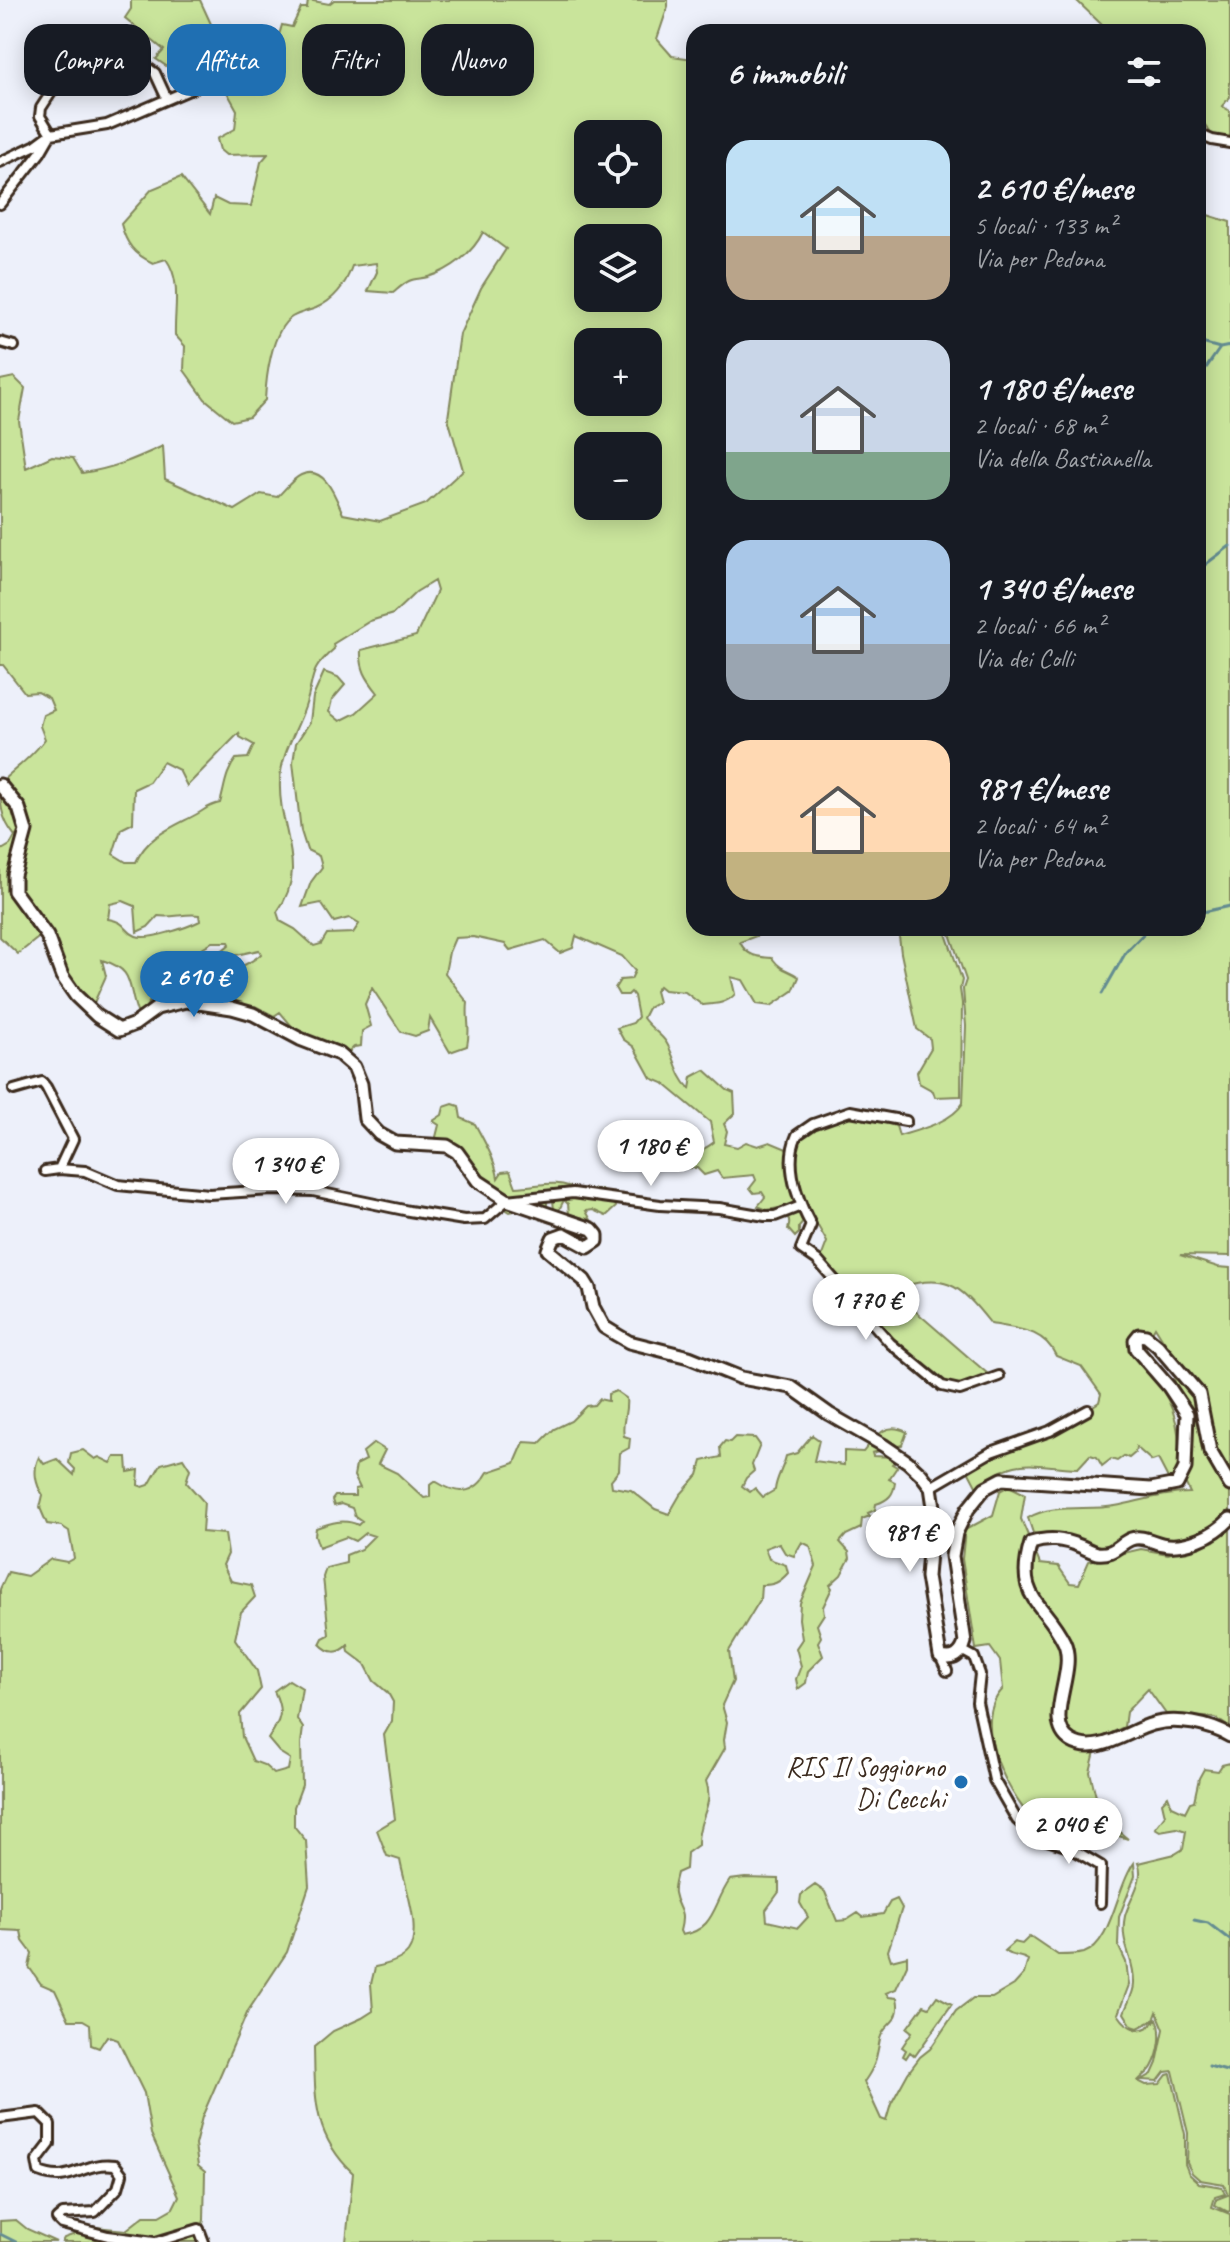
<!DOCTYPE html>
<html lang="it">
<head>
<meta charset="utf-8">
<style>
	:root { --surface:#171b24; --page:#242831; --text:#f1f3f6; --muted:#9ea1a6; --accent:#1f6fb2 }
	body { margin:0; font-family:Caveat,sans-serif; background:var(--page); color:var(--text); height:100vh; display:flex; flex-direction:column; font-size:30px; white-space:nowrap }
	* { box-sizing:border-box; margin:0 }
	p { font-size:26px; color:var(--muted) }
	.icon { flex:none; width:44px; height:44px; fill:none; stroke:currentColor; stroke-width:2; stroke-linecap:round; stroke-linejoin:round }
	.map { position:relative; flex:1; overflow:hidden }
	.panel { position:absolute; left:686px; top:24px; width:520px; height:912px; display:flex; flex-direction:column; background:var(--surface); border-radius:24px; box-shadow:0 4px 20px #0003 }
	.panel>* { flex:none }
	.guide { position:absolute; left:24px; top:24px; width:542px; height:72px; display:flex; gap:16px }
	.controls { position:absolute; left:574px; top:120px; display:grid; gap:16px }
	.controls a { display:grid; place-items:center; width:88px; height:88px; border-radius:16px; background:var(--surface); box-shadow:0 4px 20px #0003; font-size:40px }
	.price { position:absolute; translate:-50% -68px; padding:0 18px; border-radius:28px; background:#fff; color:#222; font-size:26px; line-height:52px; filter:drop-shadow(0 2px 4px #0008) }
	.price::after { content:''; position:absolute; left:50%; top:48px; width:24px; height:18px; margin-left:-12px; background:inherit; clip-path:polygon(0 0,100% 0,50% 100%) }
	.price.current { background:var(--accent); color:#fff }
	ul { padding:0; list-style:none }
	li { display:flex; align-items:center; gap:24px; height:200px; padding:0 40px }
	li span { display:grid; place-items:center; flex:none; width:224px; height:160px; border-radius:24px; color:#555 }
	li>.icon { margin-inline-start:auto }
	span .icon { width:96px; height:96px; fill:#fffc; stroke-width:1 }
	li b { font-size:34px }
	h2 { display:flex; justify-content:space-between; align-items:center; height:96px; padding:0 40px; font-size:34px }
	.pill { padding:0 28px; border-radius:24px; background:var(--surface); box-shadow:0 4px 20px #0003; font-size:28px; line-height:72px }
	.pill.current { background:var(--accent); color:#fff }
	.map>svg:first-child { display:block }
	.green { fill:#c9e49b; stroke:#82875c; stroke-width:2; fill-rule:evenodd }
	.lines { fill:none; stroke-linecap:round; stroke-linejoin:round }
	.stream { stroke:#648c91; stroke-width:3 }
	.street-casing { stroke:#3b2a1e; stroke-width:14 }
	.secondary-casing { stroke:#3b2a1e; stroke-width:17 }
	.street { stroke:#fff; stroke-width:8 }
	.secondary { stroke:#fff; stroke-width:11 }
	.poi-dot { fill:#1f6fb2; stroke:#fff; stroke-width:3 }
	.labels { text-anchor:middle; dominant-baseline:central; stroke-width:8; stroke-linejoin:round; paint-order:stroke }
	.poi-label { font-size:28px; fill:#3b2a1e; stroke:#fff; text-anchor:end }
</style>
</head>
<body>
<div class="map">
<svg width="1230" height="2242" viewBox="0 0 1230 2242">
	<rect width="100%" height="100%" fill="#edf0fa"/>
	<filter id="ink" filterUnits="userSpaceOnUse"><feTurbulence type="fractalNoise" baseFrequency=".0125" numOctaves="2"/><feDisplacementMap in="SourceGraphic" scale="16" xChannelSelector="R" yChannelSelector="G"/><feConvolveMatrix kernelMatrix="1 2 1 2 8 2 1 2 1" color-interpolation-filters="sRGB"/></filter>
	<g filter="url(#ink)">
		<path class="green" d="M131,0H200L217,37L186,45L184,65L169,68L156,59L164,50L125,18L131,9Z
			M308,0L329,4L334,0H668V6L657,39L672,56L694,59V928H762L759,935L740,942C746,956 758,957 772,958C783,972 786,968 799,977L793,991L771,1006L757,1004L743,980L731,977L735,994C727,1004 714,1004 702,1005L685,992L664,990L659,986L655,991L658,1002L648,1008L643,1018C650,1028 661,1034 666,1042C676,1058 676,1075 690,1089L692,1077L705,1070L727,1090L734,1093L735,1113L724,1124L727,1131L724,1144L737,1147L746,1142L758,1146L770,1142L789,1150C790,1176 793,1197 805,1220L799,1227V1233L795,1237L788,1229C792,1219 786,1214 779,1208L767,1210L758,1206L765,1197L762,1192L754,1193L750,1188L756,1180L754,1175L722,1178L717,1171L704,1175L697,1168H688L683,1162C694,1151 704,1151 714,1142L710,1122L663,1083L651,1078L634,1047L623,1039L617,1028L633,1023L638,1017L634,996L631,992L628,995H619L615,988L620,980L631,979L635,971L622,956L576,936L573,948L560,953L545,940L510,950L505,944L473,937L455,938L449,952L445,973L468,1003C466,1020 471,1028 467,1046L450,1052L430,1018L428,1031L415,1036L401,1032L372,988L365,1004L371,1026L362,1031L361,1046L354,1047L348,1053L301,1037L280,1012L274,1016L255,1006L248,1007L243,1003L227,999L224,1001L204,997C215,968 243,972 261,954L259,950L223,958L218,954L230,944L229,942H212L202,948L211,960L194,992L181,997L171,992L160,999L153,997L142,1012H137C127,984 135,970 102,960L106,976L93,1005L73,986L54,940L47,931L18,954L0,937V851L10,845L15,836C0,818 0,802 0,779L2,781C17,767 33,756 45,739L40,726L43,715L54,710L49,698L38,692L25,693L3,665H0V380L14,377L25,388L19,421L26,468L52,456L73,458L82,473C112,469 135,459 163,446L165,479L235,510L261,494L277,497C284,491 292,479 301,475C325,464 336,498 343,514L380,521L426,504L463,470L448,418L460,334L481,288L506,249L483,232C473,253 451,270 428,277C422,279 415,278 409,281C403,284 398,289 393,293L368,291L377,272L376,263L352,266C346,284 334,300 316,308C308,311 299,313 292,317C271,330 266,379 265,400L249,417L232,421L205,399L184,370L185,346L175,335C174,309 182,281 166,259L153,263C134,254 126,244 121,224L152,189L181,177L210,214L214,198L228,205L251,206L261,162L268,154L226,155L220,150L217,139L235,129L237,110L227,92L277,52L264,37L279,35L282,25L292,27L301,8H307ZM588,134H648V194H588ZM588,238H648V298H588ZM588,342H648V402H588ZM588,446H648V506H588ZM434,581L437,591L416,636L361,650C360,669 366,678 378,693L356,713L340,721L329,712L332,700L345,685L338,677L324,672L313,697L310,722L296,743L293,762L301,831L307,850L319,856L322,867L311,882L302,907L321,903L334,922L349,918L359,924L353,933L327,934L321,944L314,946L295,929L280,921L277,912C310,867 278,830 280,782C281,753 296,733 305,707C316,677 306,673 334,649L333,644L370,621L393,614L416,592ZM239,733L240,737L254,745L248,758L236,759C225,773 225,787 220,803C209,805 206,809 197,814C173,827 147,836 136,862H126L113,854L121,829L133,823L134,789L149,782L163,762L179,770L187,786ZM123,901L135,906L137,932L148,927L158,916C173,918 185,913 199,915L200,921C188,927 148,941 136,936C122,930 129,923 108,919L110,904Z
			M1076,0H1230V97L1222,106L1230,111V148L1198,141V136L1208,139L1210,132L1198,115V32H1114L1102,25Z
			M1198,212L1230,222V1256L1180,1255L1218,1267L1230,1268V1516C1190,1534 1191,1552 1143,1532L1101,1549L1057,1533H1033L1028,1518C1052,1503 1087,1511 1115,1506C1141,1501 1163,1493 1190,1493L1183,1478L1170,1482L1158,1459L1152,1461L1136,1447L1135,1453L1129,1458L1124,1456L1117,1461L1111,1459L1102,1466L1097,1457L1090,1455L1078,1468C1031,1467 1018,1453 977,1488L966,1467C1011,1447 1058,1430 1099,1402L1101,1394L1081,1366L1056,1356C1044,1329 1018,1329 991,1324C958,1282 945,1272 891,1290L988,1374L982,1379L959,1387L944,1384L881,1328L821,1258L827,1242L801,1196L797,1178L796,1143L806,1130L842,1116L855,1114L896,1126L899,1136C919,1130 952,1122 963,1103L966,1026L963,989L966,980L948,928H1198ZM1155,1327L1170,1351L1175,1383L1192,1423L1187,1452L1179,1450C1180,1405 1157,1381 1131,1347L1151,1334Z
			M898,928H944L962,980L960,989L962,1003L961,1096L935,1097L933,1091L919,1083L917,1072L931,1048L930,1039L917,1029L901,953Z
			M453,1104L459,1106L461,1118L475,1124C484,1141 495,1159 498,1178L502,1172L510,1171L516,1187C543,1186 554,1178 581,1191L582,1197L586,1199L589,1197L588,1189L601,1190L606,1197L615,1203L616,1207L606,1216L593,1210L586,1211L591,1220L569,1214L568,1204L564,1200L558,1212L554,1210L553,1200L547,1199V1208L538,1206V1203L533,1204L532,1201L518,1203L515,1211L510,1212L502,1207L499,1188L483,1182L436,1137L439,1125L433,1121L442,1115L444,1107Z
			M616,1391L626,1398C628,1412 621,1423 624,1436L630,1438L629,1448L620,1453L619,1470L611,1480L612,1487L631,1490L655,1509L669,1514L680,1495L698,1475L702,1461L721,1457L720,1447L725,1441L730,1442L735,1437L755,1438L760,1445L752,1465L754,1471L746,1478L742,1486L750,1492L755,1488L763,1497L775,1490C776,1478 783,1469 786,1456L797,1453L812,1435L819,1440L814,1461L844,1465V1451L863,1452C877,1435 886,1421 907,1432L902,1445L872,1453L873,1456L894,1457L896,1460L892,1464L897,1467L889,1479L895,1482C894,1494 889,1500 876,1504L875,1510L868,1513L870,1516L862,1519L861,1528L846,1535L840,1542L849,1552L850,1558L841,1575L830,1585L832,1588L823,1607L824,1614L817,1625L821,1637L818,1642L823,1656L808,1671L806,1683L798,1689L796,1679L801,1666L796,1648L802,1639L799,1619L800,1603L816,1566L810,1546L802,1542L794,1556L785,1553L779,1543L765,1548L769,1559L786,1565L788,1573C779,1583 774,1585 761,1585L760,1600L729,1651L733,1681L722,1705L727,1722L724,1740L725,1748L706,1781C715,1807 697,1817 698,1845L687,1853L686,1869L677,1873C676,1878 673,1887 674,1893C677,1911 686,1908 680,1931L682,1935C715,1930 713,1904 730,1880L745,1878L779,1879V1892L766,1910L767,1921L798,1928L808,1917L800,1903L801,1895L815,1885L825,1892L837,1921L847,1920L858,1913L863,1917L883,1914L890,1902L897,1899L902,1908L888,1951L891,1960L907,1956V1965L896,1989L886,1993L889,1997L897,1998C903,2023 884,2022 880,2039C876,2059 876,2065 864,2082L881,2119L886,2121L891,2104L908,2073L920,2057L930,2049L956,2011L973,1998H992L1014,1985L1024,1974L1028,1960C1020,1955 1013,1957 1004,1951L1014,1942L1022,1944L1030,1936L1058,1955C1066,1955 1076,1955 1084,1953C1112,1944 1117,1885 1134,1863L1135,1876L1119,1917L1118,1945L1126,1962L1129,1985L1118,2014C1129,2031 1143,2036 1157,2019C1163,2032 1160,2053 1152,2067C1149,2073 1143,2075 1138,2081L1146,2085L1160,2084L1167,2075L1171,2074L1185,2134V2164L1189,2174L1199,2183L1222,2187L1225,2194L1215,2197L1212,2207L1230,2214V2242H346L353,2173C313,2135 315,2098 314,2047L333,2031L362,2018L373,2011L371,1984L375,1967C385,1965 401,1961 408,1952C423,1931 404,1884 400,1860L387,1856L377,1830L395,1819L384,1735L392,1721L393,1702L388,1693L374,1681L365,1664L349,1652L348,1645C340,1654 329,1654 320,1644L323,1638L329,1635L323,1577L326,1568L346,1563V1555L361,1549L374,1536L365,1533L355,1541L346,1537L319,1547L315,1535L316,1528C330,1523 344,1518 358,1525L362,1521L355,1516L352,1508L341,1504L334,1506L332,1500L335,1496H355V1489L360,1488L354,1476L356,1465L366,1460L363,1452L374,1443L385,1450L378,1464L397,1473L424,1498L430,1497V1485L435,1481C457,1495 474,1496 488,1472L515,1463L524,1442L540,1443L554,1429L571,1421L586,1406L594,1405L599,1399L608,1401V1394Z
			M83,1450L95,1459L99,1457L111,1463L115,1457H127L128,1472L139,1470L138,1485L143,1487L149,1485L161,1464L183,1458L190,1469L186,1482L204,1502L202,1532L225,1534L228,1554L223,1565L231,1581L251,1585L255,1597L241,1612L235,1639L257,1671L261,1689L240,1714L242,1737L253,1761L264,1765L274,1774L288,1770L290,1759L279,1752L268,1739C281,1720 284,1712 274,1691L289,1680L302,1688L297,1719L303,1728L301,1743L302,1785L294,1807V1826L306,1841L309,1886L287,1952L248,2011L202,2117L195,2145L198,2166L205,2172L204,2220L198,2242H62L64,2238L95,2227L126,2230L144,2216H159L173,2208L179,2196L151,2134L144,2093L118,2040L107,2036L99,2048L91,2045L90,2024L83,2020H69L55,1990L41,1984L29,1967L32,1953L23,1941L21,1931L0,1930V1589L8,1572L27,1576L51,1559L67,1562L74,1558L69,1531L61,1526L47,1524L40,1508L43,1495C35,1484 33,1469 39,1457L44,1464L57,1459L74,1475L75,1469L69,1463L71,1453Z
			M1009,1486L1025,1494L1021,1519L1040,1564L1058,1566L1070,1583L1079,1584L1089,1561L1141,1549L1168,1554L1214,1541L1230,1526V1728L1216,1718L1166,1714L1148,1689L1126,1712L1124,1727L1098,1739L1090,1772L1101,1817L1128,1839L1081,1824L1029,1816C1005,1786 971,1722 1003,1689L1000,1661L990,1647L976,1649L962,1559L965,1530L993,1515L1000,1491Z
			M1230,1763V2211L1228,2212L1215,2205L1217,2199L1228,2195L1224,2184L1200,2180L1192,2173L1187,2163L1188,2133L1173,2071L1165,2072L1158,2081L1142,2080L1152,2074L1157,2063L1164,2029L1157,2012L1154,2020L1138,2028L1132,2026L1124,2013C1127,2004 1134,1993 1134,1984C1135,1958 1119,1944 1125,1916C1129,1900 1146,1878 1138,1863L1175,1854L1183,1849L1186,1831L1177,1828L1160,1831L1155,1828L1165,1815L1162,1802L1168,1796L1172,1806L1185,1812L1190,1802L1194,1801L1199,1778L1204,1769L1218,1771L1222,1765Z
			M937,1996L952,2004L915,2056L910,2052L906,2058L903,2056L906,2050L902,2047L912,2032L907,2028L924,2005L929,2007Z
			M16,2220L27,2229L56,2242H0V2221Z"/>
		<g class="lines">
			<path class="stream" d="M1198,342L1220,348L1230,346
				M1198,374L1204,371L1220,348
				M1198,570L1230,546
				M1198,913L1230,906
				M1102,994L1126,952L1149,928
				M1194,1920L1208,1923L1230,1940
				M1209,2066L1230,2072
				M0,2234L16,2242"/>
			<g class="street-casing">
				<path id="street" d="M1198,134L1212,140L1230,143
					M0,162L36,145L51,134L107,125L210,81L225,71L237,54L255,41
					M0,204L40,153L51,134L40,116L41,108L82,45L90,38H105L155,73L167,99
					M0,342L14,346
					M14,1090L42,1082L46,1087L73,1139L59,1169
					M906,1121L850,1111L813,1124L797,1135C784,1164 797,1199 811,1225L801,1249L817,1260L890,1343L942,1386L960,1390L999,1376
					M45,1171L59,1169L85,1171L118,1185L209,1194L272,1190L313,1191L409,1211L464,1220L485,1219L507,1200L573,1193L660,1205L719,1208L765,1216H775L801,1206
					M931,1487L991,1452L1050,1431L1088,1410
					M963,1651L974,1657L980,1674L977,1702L994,1780L1017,1820L1035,1836L1069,1847L1101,1866L1100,1903
					M940,1656L947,1671
					M0,2118L39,2113L50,2124V2144L37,2161L39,2172C72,2185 81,2161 115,2165L122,2174L118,2188L95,2212L63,2214L57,2219L62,2224L108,2236L154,2242
					M156,2242L199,2229L204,2242"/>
			</g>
			<g class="secondary-casing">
				<path id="secondary" d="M0,785L19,808L26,831L14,875V891L47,936L62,976L76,996L97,1016L119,1030L135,1024L157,1008L186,1001L232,1008L253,1014L300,1039L339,1054L354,1067L361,1084L365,1119L379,1134L395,1143L447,1146L457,1152L478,1181L507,1200L592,1229L597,1235V1241L588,1247L564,1234L553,1238L548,1250L584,1280L589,1288L593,1307L604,1327L617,1335L629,1342L689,1357L741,1378L791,1387L829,1414L883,1445L908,1462L921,1474L931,1487L934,1507L935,1519L930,1539L927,1577L940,1656C953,1662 962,1654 965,1642L952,1556L956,1533L968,1509L985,1488L1002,1479L1151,1489L1177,1484L1185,1468L1187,1414L1169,1387L1136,1349L1135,1340L1139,1335L1146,1336L1158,1346L1199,1394L1210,1451L1230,1485
					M1230,1519C1214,1536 1185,1549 1162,1544C1152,1542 1142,1535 1131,1539C1118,1544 1115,1555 1097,1553C1092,1552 1085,1548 1080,1546C1063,1539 1049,1537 1031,1543C1014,1599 1044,1601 1064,1642C1078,1672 1041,1722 1071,1741C1097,1757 1129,1730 1153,1724C1176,1717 1210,1724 1230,1736"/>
			</g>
			<use href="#street" class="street"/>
			<use href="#secondary" class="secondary"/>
		</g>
	</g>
	<circle class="poi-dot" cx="961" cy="1782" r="8"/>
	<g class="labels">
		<g class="poi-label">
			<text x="945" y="1766">RIS Il Soggiorno<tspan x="945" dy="32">Di Cecchi</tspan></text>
		</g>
	</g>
</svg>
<div class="controls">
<a><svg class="icon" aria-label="locate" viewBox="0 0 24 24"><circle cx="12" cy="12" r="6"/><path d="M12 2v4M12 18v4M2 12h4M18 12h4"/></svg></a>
<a><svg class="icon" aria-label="layers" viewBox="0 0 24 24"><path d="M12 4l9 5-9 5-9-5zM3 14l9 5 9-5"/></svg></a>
<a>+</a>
<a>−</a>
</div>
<b class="price current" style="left:194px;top:1019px">2 610 €</b>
<b class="price" style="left:651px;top:1188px">1 180 €</b>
<b class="price" style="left:286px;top:1206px">1 340 €</b>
<b class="price" style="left:866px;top:1342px">1 770 €</b>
<b class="price" style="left:910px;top:1574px">981 €</b>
<b class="price" style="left:1069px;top:1866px">2 040 €</b>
<div class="guide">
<a class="pill">Compra</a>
<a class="pill current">Affitta</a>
<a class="pill">Filtri</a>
<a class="pill">Nuovo</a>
</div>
<section class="panel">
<h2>6 immobili<svg class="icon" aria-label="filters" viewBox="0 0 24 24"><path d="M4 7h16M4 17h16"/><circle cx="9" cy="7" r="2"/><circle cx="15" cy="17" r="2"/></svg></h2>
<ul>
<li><span style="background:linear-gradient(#bfe0f5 60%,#b9a48a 0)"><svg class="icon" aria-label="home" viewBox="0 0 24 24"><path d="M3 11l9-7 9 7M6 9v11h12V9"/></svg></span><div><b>2 610 €/mese</b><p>5 locali · 133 m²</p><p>Via per Pedona</p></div></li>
<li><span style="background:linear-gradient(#c9d6e8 70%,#7fa58c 0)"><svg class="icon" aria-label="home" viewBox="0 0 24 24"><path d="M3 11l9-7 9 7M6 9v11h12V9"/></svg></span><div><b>1 180 €/mese</b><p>2 locali · 68 m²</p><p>Via della Bastianella</p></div></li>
<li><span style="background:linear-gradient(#a9c7e8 65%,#9aa5b1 0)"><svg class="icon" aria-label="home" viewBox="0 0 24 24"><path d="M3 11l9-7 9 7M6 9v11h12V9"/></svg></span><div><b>1 340 €/mese</b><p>2 locali · 66 m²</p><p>Via dei Colli</p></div></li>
<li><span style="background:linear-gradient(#ffd9b3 70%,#c2b280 0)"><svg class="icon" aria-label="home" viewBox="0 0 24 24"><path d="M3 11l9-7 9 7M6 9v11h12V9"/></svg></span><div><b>981 €/mese</b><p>2 locali · 64 m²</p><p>Via per Pedona</p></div></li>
</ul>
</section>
</div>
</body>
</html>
